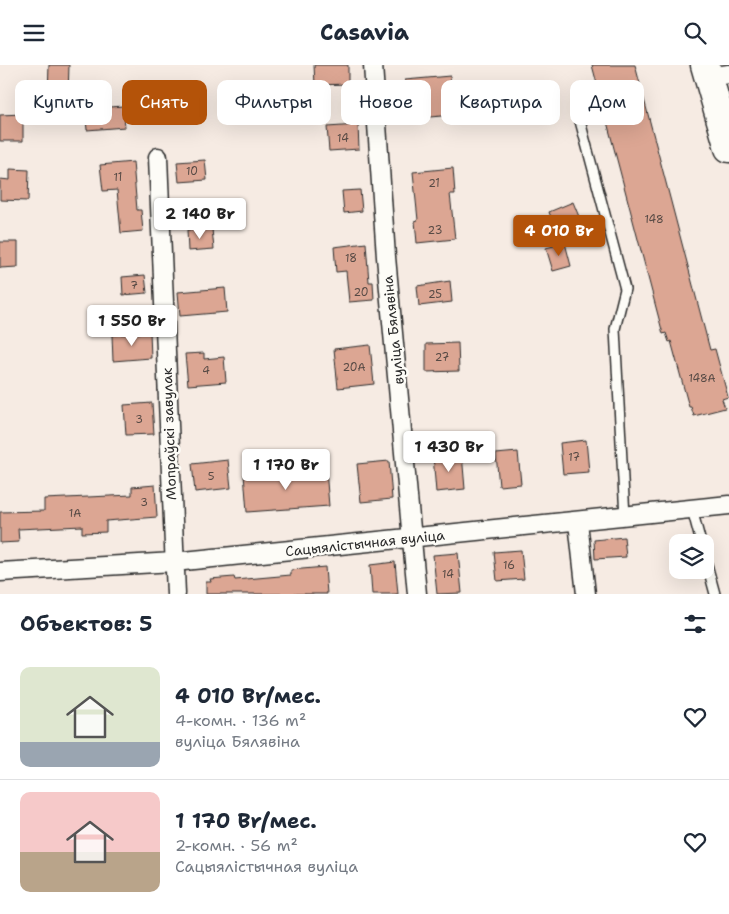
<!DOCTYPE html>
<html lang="ru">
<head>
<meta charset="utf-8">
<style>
	:root { --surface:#fff; --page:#f2f2f3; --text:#1f2937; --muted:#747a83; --line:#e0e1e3; --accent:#b45309 }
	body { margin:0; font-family:"Shantell Sans",sans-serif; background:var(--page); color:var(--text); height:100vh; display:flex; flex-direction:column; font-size:19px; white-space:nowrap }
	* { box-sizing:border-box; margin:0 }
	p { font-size:16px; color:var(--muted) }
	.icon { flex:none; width:28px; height:28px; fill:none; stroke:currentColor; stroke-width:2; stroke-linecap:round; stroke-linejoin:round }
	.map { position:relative; height:529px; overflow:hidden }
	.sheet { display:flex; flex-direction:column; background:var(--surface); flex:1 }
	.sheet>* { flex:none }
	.guide { position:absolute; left:15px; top:15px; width:700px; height:45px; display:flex; gap:10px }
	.fabs { position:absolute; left:669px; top:469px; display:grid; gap:10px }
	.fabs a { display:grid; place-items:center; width:45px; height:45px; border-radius:10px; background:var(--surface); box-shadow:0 5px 20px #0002; font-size:25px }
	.price { position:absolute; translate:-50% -42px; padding:0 11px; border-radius:5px; background:#fff; color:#222; font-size:16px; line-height:32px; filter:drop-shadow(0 1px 2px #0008) }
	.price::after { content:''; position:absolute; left:50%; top:30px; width:15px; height:11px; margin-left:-8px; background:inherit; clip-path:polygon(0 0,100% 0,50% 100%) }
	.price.current { background:var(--accent); color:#fff }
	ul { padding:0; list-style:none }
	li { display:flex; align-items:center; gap:15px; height:125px; padding:0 20px }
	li+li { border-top:1px solid var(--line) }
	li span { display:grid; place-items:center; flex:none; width:140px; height:100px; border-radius:10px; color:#555 }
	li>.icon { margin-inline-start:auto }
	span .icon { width:60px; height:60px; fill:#fffc; stroke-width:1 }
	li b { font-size:21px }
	h2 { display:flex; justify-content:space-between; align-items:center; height:60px; padding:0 20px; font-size:21px }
	.chip { padding:0 18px; border-radius:10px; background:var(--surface); box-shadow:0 5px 20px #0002; font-size:18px; line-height:45px }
	.chip.current { background:var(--accent); color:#fff }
	header { display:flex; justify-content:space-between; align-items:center; height:65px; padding:0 20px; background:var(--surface); font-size:22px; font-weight:700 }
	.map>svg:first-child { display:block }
	.building { fill:#dca693; stroke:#2b2b2b }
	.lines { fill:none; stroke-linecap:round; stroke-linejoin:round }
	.service-casing { stroke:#2b2b2b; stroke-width:12 }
	.minor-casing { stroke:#2b2b2b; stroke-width:21 }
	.primary-casing { stroke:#2b2b2b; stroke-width:31 }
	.service { stroke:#fdfcf7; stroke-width:9 }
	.minor { stroke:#fdfcf7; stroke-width:18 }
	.primary { stroke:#fdfcf7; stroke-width:28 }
	.labels { text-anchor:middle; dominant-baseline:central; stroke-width:5; stroke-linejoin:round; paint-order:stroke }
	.number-label { font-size:11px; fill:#574a45 }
	.street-label { font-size:14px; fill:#2b2b2b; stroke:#fdfcf7 }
</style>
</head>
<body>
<header><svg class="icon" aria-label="menu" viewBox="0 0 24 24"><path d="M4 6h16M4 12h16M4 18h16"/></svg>Casavia<svg class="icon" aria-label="search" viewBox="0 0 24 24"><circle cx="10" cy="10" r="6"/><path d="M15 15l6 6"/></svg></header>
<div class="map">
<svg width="729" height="529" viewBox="0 0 729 529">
	<rect width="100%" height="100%" fill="#f6ebe3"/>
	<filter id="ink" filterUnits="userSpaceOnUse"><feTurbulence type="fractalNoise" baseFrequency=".02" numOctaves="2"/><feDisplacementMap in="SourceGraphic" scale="10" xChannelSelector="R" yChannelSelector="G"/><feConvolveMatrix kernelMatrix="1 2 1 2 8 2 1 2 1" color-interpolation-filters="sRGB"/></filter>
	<g filter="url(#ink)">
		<path class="building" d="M49,0H69L68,31L48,30Z
			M314,0H348V19L315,20Z
			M592,0H635L710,285L715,284L728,332L722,334L725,343L694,351L691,342H689L671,276L669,277L666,268L663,269Z
			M450,11L453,50L407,54L405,15Z
			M202,32L204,53L176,55L174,35Z
			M123,41L125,62L87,65L85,44Z
			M23,49V76H0V50Z
			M358,60L359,84L329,86L327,62Z
			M205,95L207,115L179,117L177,97Z
			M133,97L137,145H141L143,166L121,168L117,125L103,126L100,100Z
			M453,103L455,129H450L455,174L417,178L415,156L418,155L413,107Z
			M10,104L29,105L28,136L0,135V114L10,115Z
			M360,125L362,146L344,148L342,126Z
			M573,137L582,159L557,168L549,147Z
			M212,164L214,184L188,186L187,165Z
			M0,177H18V202L0,203Z
			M366,178L369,217H373L374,235L349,237L346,206L336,207L334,182Z
			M565,178L571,201L553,206L546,183Z
			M145,210L147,228L123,230L122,212Z
			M450,216L452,237L419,241L417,221Z
			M225,223L227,247L180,251L178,227Z
			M150,267L151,293L113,296L112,270Z
			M458,278L459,306L426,307V279Z
			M370,280L374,319L338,323L334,284Z
			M204,288V294L224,292L226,317L188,320L185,289Z
			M152,338L154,369L126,370L124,340Z
			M586,375L589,407L563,409L560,378Z
			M518,387L521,419L499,421L496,389Z
			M462,389L465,424L436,427L433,391Z
			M228,395L231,423L195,427L192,399Z
			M389,396L392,434L361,437L357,399Z
			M326,405L329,441L247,447L244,409L285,406L286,409Z
			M155,420L157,452L106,456V467L82,468V461L18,464L19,477L0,478V447L44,446V434L132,430V422Z
			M624,472L626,492L595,494L594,475Z
			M521,485L524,514L497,516L494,487Z
			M458,488L462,528L437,529L433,490Z
			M395,497L398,529H372L370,500Z
			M325,502L327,529H206V517H211L210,514L234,512L235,515L291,510V505Z"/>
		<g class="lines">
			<g class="service-casing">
				<path id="service" d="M576,41L625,224L615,264L625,452
					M692,444L701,478
					M705,492L715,529"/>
			</g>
			<g class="minor-casing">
				<path id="minor" d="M373,0L386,192L417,529
					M708,12L729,9
					M158,92L176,529
					M578,457L586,529
					M0,507L174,497L729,440"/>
			</g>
			<g class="primary-casing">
				<path id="primary" d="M705,0L729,83"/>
			</g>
			<use href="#service" class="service"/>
			<use href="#minor" class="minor"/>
			<use href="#primary" class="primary"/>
		</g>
	</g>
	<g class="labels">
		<g class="number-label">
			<text x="343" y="73">14</text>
			<text x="192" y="106">10</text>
			<text x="118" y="112">11</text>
			<text x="434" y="118">21</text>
			<text x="654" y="154">148</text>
			<text x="435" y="165">23</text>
			<text x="351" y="193">18</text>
			<text x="134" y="220">7</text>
			<text x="361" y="227">20</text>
			<text x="435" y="229">25</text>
			<text x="442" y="292">27</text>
			<text x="354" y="302">20А</text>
			<text x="206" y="305">4</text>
			<text x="702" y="313">148А</text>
			<text x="139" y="354">3</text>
			<text x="574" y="392">17</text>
			<text x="211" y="411">5</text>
			<text x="144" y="437">3</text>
			<text x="75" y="448">1А</text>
			<text x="509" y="500">16</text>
			<text x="448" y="509">14</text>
		</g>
		<g class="street-label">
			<text transform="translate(393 265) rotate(-96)">вуліца Бялявіна</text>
			<text transform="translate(169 369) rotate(-92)">Мопраўскі завулак</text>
			<text transform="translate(365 478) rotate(-6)">Сацыялістычная вуліца</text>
		</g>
	</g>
</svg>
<div class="fabs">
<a><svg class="icon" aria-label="layers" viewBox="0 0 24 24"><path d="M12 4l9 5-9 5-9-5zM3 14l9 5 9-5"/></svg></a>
</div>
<b class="price" style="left:200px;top:175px">2 140 Br</b>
<b class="price current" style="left:559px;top:192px">4 010 Br</b>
<b class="price" style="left:132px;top:282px">1 550 Br</b>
<b class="price" style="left:449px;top:408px">1 430 Br</b>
<b class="price" style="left:286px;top:426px">1 170 Br</b>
<div class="guide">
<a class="chip">Купить</a>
<a class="chip current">Снять</a>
<a class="chip">Фильтры</a>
<a class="chip">Новое</a>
<a class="chip">Квартира</a>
<a class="chip">Дом</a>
</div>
</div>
<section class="sheet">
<h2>Объектов: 5<svg class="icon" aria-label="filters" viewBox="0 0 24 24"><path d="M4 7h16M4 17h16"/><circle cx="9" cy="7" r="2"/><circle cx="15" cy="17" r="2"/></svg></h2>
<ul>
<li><span style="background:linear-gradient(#dfe7d0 75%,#9aa5b1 0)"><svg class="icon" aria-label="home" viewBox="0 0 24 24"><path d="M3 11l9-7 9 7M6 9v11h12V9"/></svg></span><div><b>4 010 Br/мес.</b><p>4-комн. · 136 m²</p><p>вуліца Бялявіна</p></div><svg class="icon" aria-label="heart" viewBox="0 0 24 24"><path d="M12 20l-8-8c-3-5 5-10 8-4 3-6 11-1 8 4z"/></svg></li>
<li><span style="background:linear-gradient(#f6c9c9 60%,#b9a48a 0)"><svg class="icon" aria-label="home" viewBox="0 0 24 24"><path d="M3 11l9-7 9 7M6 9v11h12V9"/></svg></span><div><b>1 170 Br/мес.</b><p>2-комн. · 56 m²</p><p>Сацыялістычная вуліца</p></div><svg class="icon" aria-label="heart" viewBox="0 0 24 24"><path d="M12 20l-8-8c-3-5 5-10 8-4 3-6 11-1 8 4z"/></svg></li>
</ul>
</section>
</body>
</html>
